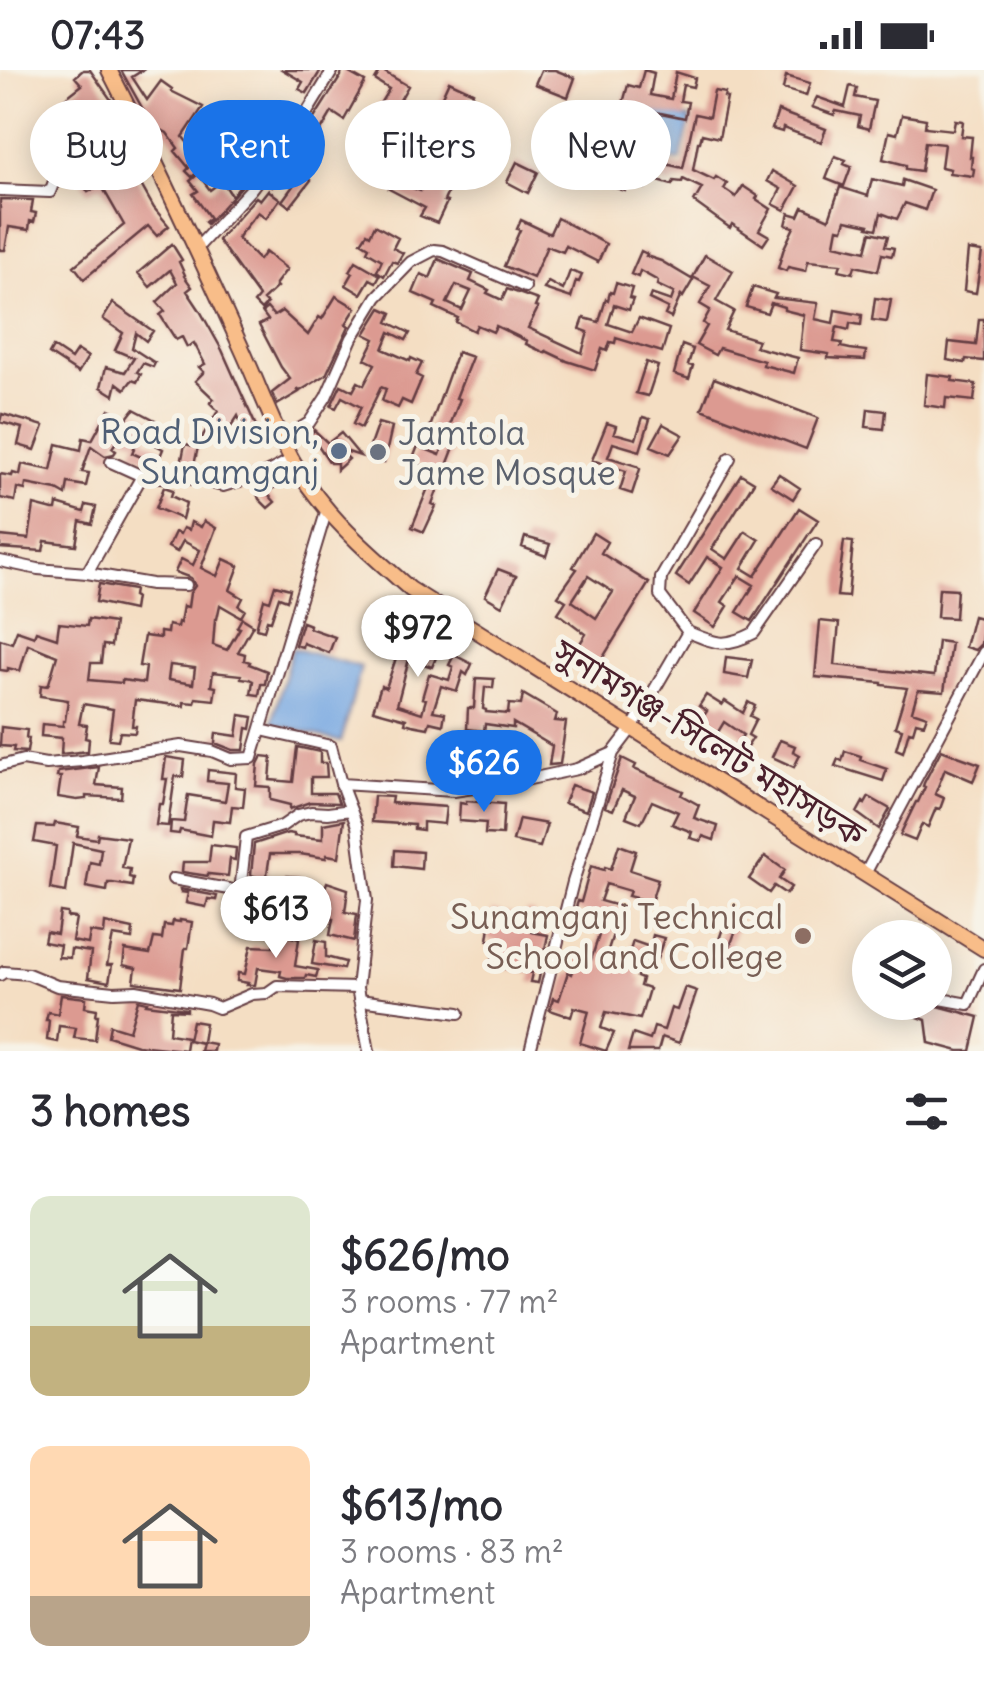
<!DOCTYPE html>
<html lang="en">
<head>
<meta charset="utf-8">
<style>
	:root { --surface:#fff; --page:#f7f7f7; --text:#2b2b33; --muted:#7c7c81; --accent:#1a73e8 }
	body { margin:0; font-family:Delius,"Noto Sans Bengali",sans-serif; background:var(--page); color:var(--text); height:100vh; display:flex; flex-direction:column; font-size:38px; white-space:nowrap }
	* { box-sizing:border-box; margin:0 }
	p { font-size:32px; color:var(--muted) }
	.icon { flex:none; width:55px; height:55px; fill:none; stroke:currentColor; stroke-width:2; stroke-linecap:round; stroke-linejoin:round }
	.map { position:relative; height:981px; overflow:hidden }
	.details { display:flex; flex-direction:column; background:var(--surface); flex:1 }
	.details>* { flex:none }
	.top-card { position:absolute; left:30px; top:30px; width:925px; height:90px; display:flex; gap:20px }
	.fabs { position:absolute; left:852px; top:850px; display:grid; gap:20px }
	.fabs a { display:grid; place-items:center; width:100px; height:100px; border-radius:50%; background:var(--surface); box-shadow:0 5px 25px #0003; font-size:50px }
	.price { position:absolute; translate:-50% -85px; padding:0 22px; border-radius:35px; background:#fff; color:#222; font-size:32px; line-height:65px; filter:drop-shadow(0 2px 5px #0008) }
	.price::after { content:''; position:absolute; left:50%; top:60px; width:30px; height:22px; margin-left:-15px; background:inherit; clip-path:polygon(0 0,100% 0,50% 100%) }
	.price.selected { background:var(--accent); color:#fff }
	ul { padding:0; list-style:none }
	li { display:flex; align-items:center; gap:30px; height:250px; padding:0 30px }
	li span { display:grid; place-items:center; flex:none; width:280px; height:200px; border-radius:20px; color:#555 }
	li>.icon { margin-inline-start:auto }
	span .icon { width:120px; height:120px; fill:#fffc; stroke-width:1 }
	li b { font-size:42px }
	h2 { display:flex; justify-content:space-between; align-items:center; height:120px; padding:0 30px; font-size:42px }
	.pill { padding:0 35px; border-radius:45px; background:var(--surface); box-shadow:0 5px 25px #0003; font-size:35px; line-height:90px }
	.pill.selected { background:var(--accent); color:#fff }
	.status { display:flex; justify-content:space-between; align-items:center; height:70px; padding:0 50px; background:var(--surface); direction:ltr }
	.status svg { height:28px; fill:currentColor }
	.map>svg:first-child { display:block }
	.water { fill:#78a8e2; stroke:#616486; stroke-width:2.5 }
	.building { fill:#dc9a91; fill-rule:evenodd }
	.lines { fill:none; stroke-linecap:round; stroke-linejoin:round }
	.minor-casing { stroke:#643c42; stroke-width:14 }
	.major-casing { stroke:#643c42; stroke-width:18 }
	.minor { stroke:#fff; stroke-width:10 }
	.major { stroke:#f8bd89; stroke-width:14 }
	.service-dot { fill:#5c6f8a; stroke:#f7f3e8; stroke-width:4 }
	.worship-dot { fill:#6b7280; stroke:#f7f3e8; stroke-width:4 }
	.education-dot { fill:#8d6e63; stroke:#f7f3e8; stroke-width:4 }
	.labels { text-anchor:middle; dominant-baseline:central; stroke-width:10; stroke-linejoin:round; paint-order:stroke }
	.service-label { font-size:35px; fill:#4e5e75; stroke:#f7f3e8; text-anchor:end }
	.worship-label { font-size:35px; fill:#5b616d; stroke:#f7f3e8; text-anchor:start }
	.street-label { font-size:35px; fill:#4a1f2b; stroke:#f7f3e8 }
	.education-label { font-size:35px; fill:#785e54; stroke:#f7f3e8; text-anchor:end }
</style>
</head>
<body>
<div class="status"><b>07:43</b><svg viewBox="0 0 49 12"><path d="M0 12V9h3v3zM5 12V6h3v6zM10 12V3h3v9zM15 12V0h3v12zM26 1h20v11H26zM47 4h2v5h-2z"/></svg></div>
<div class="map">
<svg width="984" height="981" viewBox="0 0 984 981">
	<rect width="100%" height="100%" fill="#f7f3e8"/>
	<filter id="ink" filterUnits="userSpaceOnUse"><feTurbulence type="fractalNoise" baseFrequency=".01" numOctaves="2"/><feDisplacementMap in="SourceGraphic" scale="20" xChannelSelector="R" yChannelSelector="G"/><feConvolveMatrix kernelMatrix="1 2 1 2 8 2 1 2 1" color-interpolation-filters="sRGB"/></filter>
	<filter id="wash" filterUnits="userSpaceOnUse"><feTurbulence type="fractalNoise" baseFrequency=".0048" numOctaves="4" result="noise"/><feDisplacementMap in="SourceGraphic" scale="40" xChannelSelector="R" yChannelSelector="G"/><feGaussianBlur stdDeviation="2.25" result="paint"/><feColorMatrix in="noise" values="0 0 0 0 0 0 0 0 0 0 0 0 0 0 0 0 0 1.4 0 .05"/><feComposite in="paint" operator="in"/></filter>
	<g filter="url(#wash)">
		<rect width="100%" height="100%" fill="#f4dec3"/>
		<path class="water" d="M583,35L642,59L651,41L691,48L680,91C637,87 613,82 575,60Z
			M292,578L361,597L341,672L272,653Z"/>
		<g id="blocks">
			<path class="building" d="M83,0H90L114,34L98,49L96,46L77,60L72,54L59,65L53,58L66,49L58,39L67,32L64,29L82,15L75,7Z
				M121,0H143L132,7L147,30L161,11L172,19L171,21L203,37L183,67L200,89L204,86L209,92L192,107L186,101L189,98L175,81L178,78L167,63L156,57L154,59Z
				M283,0H321L307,23L299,19L303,12Z
				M342,0H350L349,3L365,12L344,50L332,42L319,64L308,58L341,6Z
				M381,0L408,16L400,30L427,46L430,41L434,44L449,11L473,22L469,31L486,41L479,52L490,57L486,65L470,58L443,99L456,105L444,131L447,132L437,153L420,146L425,138L389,119L393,110L420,121L432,94L408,79L417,65L376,40L389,19L375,10Z
				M541,0H555L575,8L568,27L535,14Z
				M644,0L654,3L650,25L671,29L676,2L695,8L693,17L683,15L680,31L688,32L685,48L646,40L641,57L618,51L628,15L639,18Z
				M786,6L810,13L806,26L783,19Z
				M850,16L857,18L855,27L875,31L869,59L858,56L860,46L836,41L834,45L812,37L817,27L845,37Z
				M714,21L725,23L724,27L727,28L719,68L702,64L700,72H698L693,100L714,110L716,107L727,114L724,119L736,127L743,116L758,126L756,129L771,139L759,160L769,166L763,175L732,154L730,158L694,132L702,118L683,109L682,112L674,111L672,115L648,108L645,118L628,113L625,121L613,117L615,110L603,106L604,103L594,101L595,97L582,93L586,81L605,86L604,89L646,99L648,90L683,98L695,44L709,47Z
				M778,41L826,59L821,72L783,58L782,62L772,59Z
				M902,45L926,49L925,57L953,60L955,50L963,51L961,66L972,67L970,87H972L971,98L974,99L973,106L949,103L950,99L941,97L944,74L925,72L921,101L906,99V95L883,89L889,62L897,64Z
				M122,61L128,71L123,74L131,88L127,90L154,138L169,156L157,166L148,156L84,209L74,196L124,155L101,115L88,122L82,113L97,104L86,84Z
				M298,71L312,80L297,100L311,110L290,137L282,131L293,116L280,106L272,117L267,113Z
				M835,86L846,90L844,94L851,97L844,116L826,109Z
				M517,92L538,102L528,123L507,112Z
				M772,101L798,116L785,140L773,134L781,119L767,111Z
				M198,104L210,120L222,111L232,126L240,115L242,116L207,154L205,152L210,148L193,124L198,121L190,111Z
				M872,109L902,116L903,110L932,120L925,140L905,133L897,149L881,143L877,159L868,157L869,155L846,150L843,159L838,158L835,174L866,181L871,162L888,166L885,176L894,178L892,186L882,184L878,201L855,196L853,203L839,200L841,194L808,191L806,201L788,197L786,201L778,198L784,178L794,157L786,155L789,143L799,146L803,137L829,149L840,117L868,126Z
				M268,120L280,129L266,148L258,142L237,168L259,190L265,182L287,199L275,215L277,217L263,230L267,234L261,240L254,233L259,227L218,170L256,127L260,130Z
				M0,129L33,130L31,142L36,143L34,152L30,151L29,160L9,157L5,180H0Z
				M557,148L606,174L598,192L566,176L563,182L547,176L533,208L504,196L520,160L517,159L521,150L548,163H550Z
				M375,155L398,168L393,178L403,183L397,193L392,191L384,206L377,201L382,190L367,181L369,177L361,172L367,163L370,165Z
				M172,174L182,190L179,192L185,205L184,206L192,217L187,221L199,239L222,280L264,374L252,380L238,346L218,377L202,367L218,341L210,333L214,329L195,311L204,302L199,297L205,294L194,273L187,277L182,267L176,270L160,245L165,241L157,232L177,213L170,200L150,217L138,203Z
				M968,180L982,182L976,223L964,221Z
				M641,181L647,184L646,186L661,191L693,210L683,227L681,225L671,248L665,245L668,238L649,229L651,224L671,231L674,223L657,215L658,211L640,201L638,207L631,204Z
				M705,185L733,201L716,231L734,241L725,260L758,270L755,277L798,288L794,303L763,295L764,291L719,278L715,285L696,275L707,256L703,253L710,240L700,234L710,216L693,207Z
				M438,189L473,204L470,211L489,220L487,223L502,230L507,219L538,230L535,237L538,238L528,258L582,283L588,262L580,259L584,248L599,252L606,229L608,230L610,222L613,223L616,213L632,218L629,228L633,229L629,240L614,235L608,254L632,262L639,248L669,259L662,282L616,268L615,273L610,272L607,281L602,279L595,300L567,291L546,281L545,283L526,274L527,271L496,256L493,262L477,255L474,261L456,252L458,248L434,237L436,233L413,223L421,204L430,208ZM456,215L471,221L462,240L447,233Z
				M356,191L380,205L376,212L370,209L361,224L346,215L353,203L350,201Z
				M570,201L582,205L579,212L576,211L571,228L544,219L548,212L563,220Z
				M753,217L776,224L774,228L818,233L815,249L833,253L835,240L862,245L861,255L850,253L849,260L837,257L834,272L842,273L841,277L850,279L866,281L865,290L828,288L829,284L800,280L804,245L784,240V237L771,233L767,243L746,237Z
				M336,226L356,238L346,254L349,256L326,305L300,321L297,319L299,322L277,335L272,323L290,309L281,297L259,255L268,250L262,242L267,238L274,246L282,241L308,265L319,247L322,249Z
				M875,228L891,230L887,252L872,250Z
				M113,233L153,261L146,271L136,263L132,278L155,293L153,297L143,293L137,302L141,304L137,312L132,310L125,319L117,313L114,325L101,317L106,297L125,302L134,288L115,280L123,263L103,249Z
				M381,238L392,243L388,252L410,263L406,270L390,262L383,279L410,291L411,288L422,293L416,305L422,308L411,334L402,330L398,338L382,331L386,319L381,317L361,358L353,354L361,337L342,327L336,338L331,336L341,315L353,321L358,312L364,315L375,294L365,289L375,269L365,264Z
				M979,249H984V291L966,289L965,293L947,290L949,272L976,275Z
				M682,275L693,279L688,295L693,296L689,309L674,304Z
				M53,277L71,289L77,280L88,287L78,303L49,284Z
				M457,282L472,287L456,328L460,329L445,369L428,363Z
				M646,292L658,296L648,326L636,323Z
				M927,304L953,307L952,311L976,314L974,331L946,328L945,338L924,335Z
				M714,308L818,348L806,379L702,339Z
				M109,339L127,348L134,339L155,350L145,369L163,379L157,394L132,383L137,371L120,366L112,378L116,381L114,384L105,386L91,376L82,402L89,403L86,416L68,413L66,425L57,420L26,414L25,420L17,418L15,431L0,428V404L12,406L13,403L20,405L22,394L51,400L57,374L81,380L83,368L92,370Z
				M868,339L886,341L884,359L866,357Z
				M2,344L44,356L35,380L18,375L22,358L0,352Z
				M643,347L650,349L640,381L613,373L608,387L637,396L640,399L632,424L620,420L626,401L592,390L607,353L616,356L614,363L636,369Z
				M378,353L392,357L384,393L366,387Z
				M663,354L683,365L670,384L651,376Z
				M314,360L328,373L341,363L360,386L339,379L349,389L337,400V393H330L316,372L313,375L307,369Z
				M448,363L458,367L432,434L436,436L424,462L412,457L435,401L412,391L418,376L440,385Z
				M185,374L198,377L193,400L180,399Z
				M284,403L288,411L266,422L275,432L268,438L259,429L254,416Z
				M741,404L754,412L712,479L727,489L745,461L759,470L742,498L755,506L799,438L818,450L752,551L737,542L754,515L739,506L722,532L728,536L715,557L694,543L723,497L707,487L689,515L676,506Z
				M779,404L800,418L793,429L771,415Z
				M164,417L173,420L171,426L186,433L182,449L156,438Z
				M57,434L84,442L86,435L96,437L92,454L80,451L76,475L45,471L43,481L0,478V466L29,469L34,435L53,440H56Z
				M204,451L216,458L201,498L217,506L224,489L239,496L230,520L243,528L239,536L245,540L241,547L220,535L217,549H215L213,575L227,580L240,558L237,557L242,548L253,555L238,582L245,584L244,590L250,592L249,594L267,601L265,614H261L259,625L251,624L253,611L249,609L241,608V605L213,602L211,616L216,617L214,630L196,628L195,633L184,632V636L135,630L132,656H136L135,663L120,662L118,670L109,669L113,639L83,634L79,654L87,655L85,668L89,669L88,681L61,684L62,668L41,666L42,654L63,656V651H65L68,630L40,626L41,615L47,616L49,613L57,586L28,574L20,601L8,598V601L0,600V569L12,573L17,560L34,566L36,561L57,568L59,553L87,556L88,549L114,553L111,576L103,575L101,593H91L89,610L122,613V610L144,613L146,597L139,596L144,566L160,568V562L167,563L168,555L177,557L178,552L180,553L183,536L188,537L190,523L195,516L191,508L175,502L181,489L193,495L200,480L183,471L177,482L168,477L175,462L180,464L183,458L189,460L191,452L201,457ZM170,595L195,598L193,614L168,610Z
				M593,463L607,472L601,483L649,513L599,594L577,578L586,564L558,543L566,531L558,526L577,499L573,497ZM588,506L613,522L596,548L572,531Z
				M525,467L550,474L546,486L522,477Z
				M844,471L853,472L848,527L837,526Z
				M498,499L516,506L502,536L485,526Z
				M99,514L134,520L133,526L135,527L133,540L96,532Z
				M275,515L290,519L287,530L279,527L271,551L267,550L264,560L256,558L264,529L270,531Z
				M939,518L957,519L955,548L937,547Z
				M973,546L984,549L981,574L975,580L965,577Z
				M820,551L839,553L835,595L934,606L938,571L951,573L944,622L918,620L912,641L927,646L924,654L916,652L913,662L909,661L903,682L896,679L902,659L895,657L907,618L882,615V613L815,607Z
				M302,552L310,555L309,558L335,567L329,583L303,573L302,577L295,575Z
				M407,556L431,568L429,574L440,578L432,597L409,589L397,635L422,643L426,629L422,628L429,604L449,610L453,597L449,595L454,585L472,594L467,605L463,602L457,621L441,616L433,641L445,643L443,655L430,652L428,658L412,655L405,653L406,649L373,640L381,616L386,618L397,585L395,584Z
				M726,587L752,590L748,608L724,604Z
				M476,608L494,609L493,618L485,617L483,639L486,640V642L508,644L509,634L521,635L523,624L557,644L555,651L566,652L560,694L549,695L552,676L513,653V658L485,654L484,661L467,659L468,638H474Z
				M706,625L722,635L725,631L743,643L748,632L755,636L750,646L756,649L748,665L753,668L741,686L732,680L743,665L724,652L715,667L709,663L704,671L692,663L707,641L699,636Z
				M240,645L253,647L251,659L247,658L244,680H233L215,673L216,663L237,666Z
				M1,657L27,660L26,668H29L27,682L13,681L14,677L0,676Z
				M780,670L795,676L793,681L800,685L794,697L772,687Z
				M467,675L484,677L481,705H466Z
				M297,677L320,682V693H326L327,707H311V723H335L339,733L310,732L290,739V735L270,730V717L256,716L258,694L262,686L272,687L270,710L293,712Z
				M941,680L980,694L973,711L945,699L935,724L944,728L940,739L936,738L928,757L922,754L915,771L900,765L916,732H918L925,717L923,716L924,713Z
				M845,681L861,686L860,690L887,699L883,711L835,696L838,689L842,691Z
				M166,687L185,690L183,707L175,706L168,756L156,755L159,734H163L167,709H163Z
				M622,688L636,695L634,699L683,721L681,725L699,735L694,748L718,756L714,770L703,766L701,771L690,768L692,762L672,754L678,742L652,731L641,753L626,747L635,726L622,720L613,740L605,737Z
				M99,697L96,715L122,717L121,728L86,726V729L77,730L58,727L61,707H57L58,702Z
				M208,700L236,703L235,717L245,718L243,737L232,736L230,752L213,750L211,766L180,760L179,764L170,763L171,751L184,752L188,725L225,731L228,713L207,711Z
				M571,715L592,722L586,741L564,733Z
				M374,726L392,727L391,733L446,737L444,754L423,752V760L414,759V755L372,752Z
				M869,727L890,739L879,759L857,743L863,732L865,734Z
				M466,731L504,734L502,765L485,764L486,753L459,751L460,733L466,734Z
				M519,749L547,754L540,777L513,771Z
				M344,750L339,787L327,785L326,788L300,784H270L265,817L256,815L257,807L251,805L254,774L288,763L294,764V766L323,769V754Z
				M55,753L79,757L77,766L97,769L98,764L128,768L122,798L130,799L129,807L133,808L132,816L112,813H108L107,821L86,817L90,792L99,794L101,779L73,773L66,822L50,819L56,776L34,772L37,756L54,757Z
				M211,775L236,778L235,790L230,789L228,806L208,804V806L182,802L183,792H209Z
				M619,775L636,781L630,800L658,809L651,832L628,826L630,821L606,814L600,831L622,837L603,895L624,900L633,871L650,877L653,865L664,868L657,889L644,885L637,907L642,909L640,916L649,919L640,949L606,942L601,958L614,963L606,981L580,973L589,941L574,937L571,947L550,940L553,928L559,930L568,902L572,904L578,886L591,890L600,862L587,858L591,846L575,841L578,831L581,832L591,796L604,800L605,797L611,799Z
				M395,780L422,782L421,799L394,796Z
				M765,786L785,800L779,809L791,817L786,824L774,816L769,823L749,809Z
				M286,806L299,807L298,814L325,818L327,812L348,819L345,842L357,844L354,871L330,865L333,849L299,842L298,847L278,844L280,836L286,830V824L283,821Z
				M180,819L217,826L216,830L208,829L206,837L186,833L188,823L181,822Z
				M492,841L525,847L526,842L534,843L531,862L548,865L538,913L530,912L532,903L491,896L496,871L488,870Z
				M60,842L67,843V847L76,848L72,871L88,874L90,862L104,864L105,853L133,859L132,869L113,866L107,895H112L109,912L88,908L91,882L71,879L70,888L58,887L60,875L44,872L46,862L57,864Z
				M731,846L740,849L728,882L716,878L723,858L727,859Z
				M180,850L192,852L188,878H185L180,918L134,912L136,898L123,895L125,880L150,884L154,868L162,869L164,855L172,856L173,851L180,852Z
				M284,865L299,869L295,896L318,900L316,907L306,905L305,908H287L280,906L281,901L258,898L255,915H247L248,913L237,911L238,903L245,904L251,876L273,877L275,866L283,867Z
				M316,870L326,872V887L345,892L343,899L312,894Z
				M685,917L697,921L679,973L662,967L658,981H628L633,964L650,970L654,957L664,960L671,938L677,940Z
				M61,925L86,928L85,937L97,939L96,945H98L95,970L74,968L76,958L59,956L57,972L47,970L49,950H46L48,942L58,944Z
				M138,930L147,932L146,934L187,939V941L171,940L169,964L187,967L185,980L137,975L108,966L110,955L129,961Z
				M923,932L979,947L971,981H959L929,973L926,950L918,947Z
				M192,951L205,953L202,972L214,974L213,981H200L202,973L188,970Z"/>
		</g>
	</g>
	<g filter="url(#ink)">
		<use href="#blocks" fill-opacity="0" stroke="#643c42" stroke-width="2.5"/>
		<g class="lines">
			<g class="minor-casing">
				<path id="minor" d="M0,120L50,122L68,75L130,41
					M196,179L251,119L300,54L333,0
					M280,371L309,353L326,327L352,268L377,227L411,192L434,180L443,181L525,217
					M111,392L142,406L195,409L223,416L266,403L291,390
					M0,491L38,499L87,503L151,514L186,515
					M87,503L142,406
					M688,562C717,574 725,578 754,563L816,474
					M261,660L331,676L341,714L357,756L367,830L357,918L369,981
					M0,696L23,690L46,694L82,691L181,676L212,681L231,689L252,688L327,439
					M341,714L454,721L525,710L577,699L613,683L632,658L688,562L660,525L661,508L730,388
					M865,804L984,582
					M173,809L278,828
					M240,822L246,767L282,756L298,745L311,742L328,743L351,740
					M0,905L4,902L28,904L57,916L114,922L136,921L209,934L219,938L252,924L267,923L277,916L357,918
					M935,928L968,934L984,899
					M359,930L459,943
					M530,981L573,812L613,683"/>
			</g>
			<g class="major-casing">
				<path id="major" d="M109,0C156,91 199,184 241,277C265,329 281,382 317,427C344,462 377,490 410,519L984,879"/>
			</g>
			<use href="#minor" class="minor"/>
			<use href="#major" class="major"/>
		</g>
	</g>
	<circle class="service-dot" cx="339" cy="381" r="10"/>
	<circle class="worship-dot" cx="378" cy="382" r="10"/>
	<circle class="education-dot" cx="803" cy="866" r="10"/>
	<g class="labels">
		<g class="service-label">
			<text x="319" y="361">Road Division,<tspan x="319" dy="40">Sunamganj</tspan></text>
		</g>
		<g class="worship-label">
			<text x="398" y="362">Jamtola<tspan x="398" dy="40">Jame Mosque</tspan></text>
		</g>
		<g class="street-label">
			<text transform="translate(710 672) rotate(32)">সুনামগঞ্জ-সিলেট মহাসড়ক</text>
		</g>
		<g class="education-label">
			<text x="783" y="846">Sunamganj Technical<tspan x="783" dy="40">School and College</tspan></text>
		</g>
	</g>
</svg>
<div class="fabs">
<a><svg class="icon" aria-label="layers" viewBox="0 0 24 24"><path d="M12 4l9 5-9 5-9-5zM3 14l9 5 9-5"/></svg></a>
</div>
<b class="price" style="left:418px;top:610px">$972</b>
<b class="price selected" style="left:484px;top:745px">$626</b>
<b class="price" style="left:276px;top:891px">$613</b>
<div class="top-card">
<a class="pill">Buy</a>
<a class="pill selected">Rent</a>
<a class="pill">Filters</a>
<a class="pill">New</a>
</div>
</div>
<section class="details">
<h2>3 homes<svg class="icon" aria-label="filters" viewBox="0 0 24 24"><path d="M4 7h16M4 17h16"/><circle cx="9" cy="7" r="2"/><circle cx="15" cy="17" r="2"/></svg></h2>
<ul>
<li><span style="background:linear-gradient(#dfe7d0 65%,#c2b280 0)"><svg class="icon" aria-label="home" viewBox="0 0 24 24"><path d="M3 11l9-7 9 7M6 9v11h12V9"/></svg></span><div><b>$626/mo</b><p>3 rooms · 77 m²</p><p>Apartment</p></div></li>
<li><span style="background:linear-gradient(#ffd9b3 75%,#b9a48a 0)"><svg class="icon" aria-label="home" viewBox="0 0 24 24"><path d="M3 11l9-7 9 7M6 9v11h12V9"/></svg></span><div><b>$613/mo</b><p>3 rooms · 83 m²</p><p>Apartment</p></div></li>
</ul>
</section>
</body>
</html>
